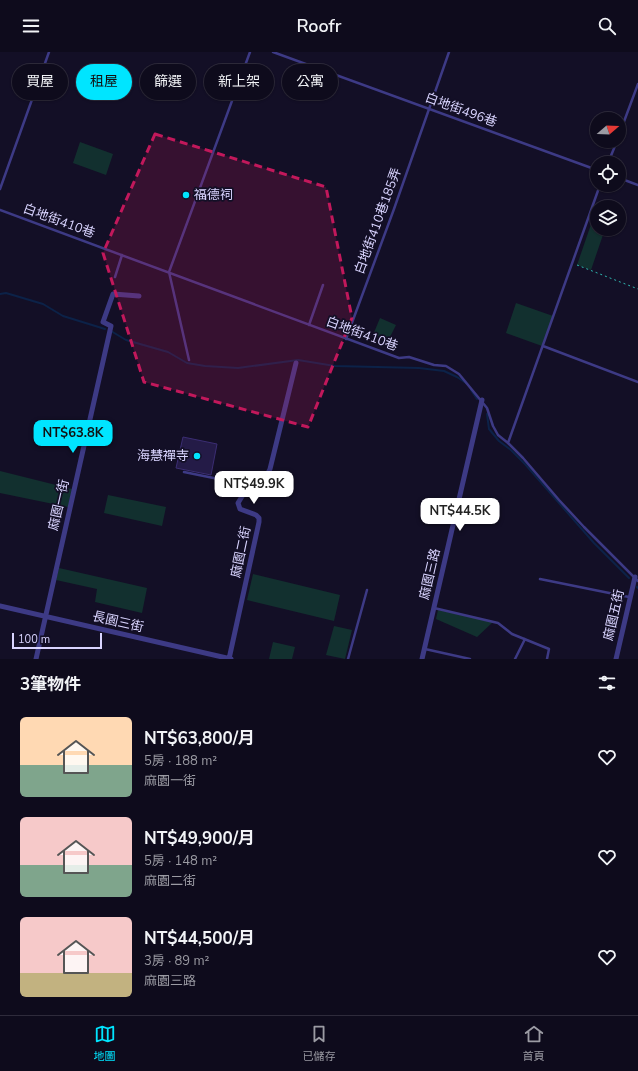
<!DOCTYPE html>
<html lang="zh-TW">
<head>
<meta charset="utf-8">
<style>
	:root { --surface:#0e0b1c; --page:#171425; --text:#f1f3f6; --muted:#9b9ba3; --line:#2e2b3b; --accent:#00e5ff }
	body { margin:0; font-family:"Nunito Sans","Noto Sans TC",sans-serif; background:var(--page); color:var(--text); height:100vh; display:flex; flex-direction:column; font-size:15px; white-space:nowrap }
	* { box-sizing:border-box; margin:0 }
	p { font-size:13px; color:var(--muted) }
	.icon { flex:none; width:22px; height:22px; fill:none; stroke:currentColor; stroke-width:2; stroke-linecap:round; stroke-linejoin:round }
	.map { position:relative; height:607px; overflow:hidden }
	.details { display:flex; flex-direction:column; background:var(--surface); flex:1 }
	.details>* { flex:none }
	.guide { position:absolute; left:12px; top:12px; width:400px; height:36px; display:flex; gap:8px }
	.needle { width:26px; rotate:71deg }
	.fabs { position:absolute; left:590px; top:60px; display:grid; gap:8px }
	.fabs a { display:grid; place-items:center; width:36px; height:36px; border-radius:50%; background:var(--surface); box-shadow:0 1px 3px #0004,0 0 0 1px var(--line); font-size:20px }
	.scale { position:absolute; left:12px; bottom:10px; width:90px; box-sizing:border-box; padding-left:4px; border:2px solid #d9d4ff; border-top:0; font-size:11px; line-height:14px; white-space:nowrap; color:#d9d4ff; -webkit-text-stroke:3px #130f26; paint-order:stroke }
	.price { position:absolute; translate:-50% -34px; padding:0 9px; border-radius:8px; background:#fff; color:#222; font-size:13px; line-height:26px; filter:drop-shadow(0 1px 2px #0008) }
	.price::after { content:''; position:absolute; left:50%; top:24px; width:12px; height:9px; margin-left:-6px; background:inherit; clip-path:polygon(0 0,100% 0,50% 100%) }
	.price.selected { background:var(--accent); color:#111 }
	ul { padding:0; list-style:none }
	li { display:flex; align-items:center; gap:12px; height:100px; padding:0 20px }
	li span { display:grid; place-items:center; flex:none; width:112px; height:80px; border-radius:6px; color:#555 }
	li>.icon { margin-inline-start:auto }
	span .icon { width:48px; height:48px; fill:#fffc; stroke-width:1 }
	li b { font-size:17px }
	h2 { display:flex; justify-content:space-between; align-items:center; height:48px; padding:0 20px; font-size:17px }
	.pill { padding:0 14px; border-radius:18px; background:var(--surface); box-shadow:0 1px 3px #0004,0 0 0 1px var(--line); font-size:14px; line-height:36px }
	.pill.selected { background:var(--accent); color:#111 }
	header { display:flex; justify-content:space-between; align-items:center; height:52px; padding:0 20px; background:var(--surface); font-size:18px; font-weight:600 }
	.menu { display:flex; justify-content:space-around; align-items:center; height:56px; border-top:1px solid var(--line); background:var(--surface); font-size:11px; color:var(--muted) }
	.menu a { display:grid; justify-items:center; gap:2px }
	.menu .selected { color:var(--accent) }
	.map>svg:first-child { display:block }
	.green { fill:#12302f }
	.lines { fill:none; stroke-linecap:round; stroke-linejoin:round }
	.stream { stroke:#0c2248; stroke-width:2 }
	.building { fill:#241b47; stroke:#3b2d73 }
	.path { stroke:#2fb8b0; stroke-width:1; stroke-dasharray:2 3; stroke-linecap:butt }
	.lane { stroke:#3d3a85; stroke-width:2.5 }
	.street { stroke:#3d3a85; stroke-width:5 }
	.marked { fill:#c2185b; fill-opacity:0.2; stroke:#c2185b; stroke-width:3; stroke-dasharray:8 5; stroke-linejoin:round }
	.poi-dot { fill:#00e5ff; stroke:#130f26; stroke-width:1.5 }
	.labels { text-anchor:middle; dominant-baseline:central; stroke-width:3.5; stroke-linejoin:round; paint-order:stroke }
	.street-label { font-size:13px; fill:#d9d4ff; stroke:#130f26 }
	.poi-label { font-size:13px; fill:#d9d4ff; stroke:#130f26; text-anchor:start }
</style>
</head>
<body>
<header><svg class="icon" aria-label="menu" viewBox="0 0 24 24"><path d="M4 6h16M4 12h16M4 18h16"/></svg>Roofr<svg class="icon" aria-label="search" viewBox="0 0 24 24"><circle cx="10" cy="10" r="6"/><path d="M15 15l6 6"/></svg></header>
<div class="map">
<svg width="638" height="607" viewBox="0 0 638 607">
	<rect width="100%" height="100%" fill="#130f26"/>
	<path class="green" d="M80,90L113,102L106,123L73,111Z
		M597,155V177H605L591,218L577,213Z
		M516,251L553,264L542,294L506,281Z
		M380,266L396,273L388,289L373,283Z
		M0,419L72,437L68,455L0,441Z
		M108,443L166,455L162,474L104,461Z
		M59,516L147,536L142,561L95,550L97,537L56,528Z
		M253,522L340,543L334,569L247,548Z
		M438,558L493,570L477,585L436,567Z
		M334,574L352,578L345,607L326,603Z
		M273,590L295,595L292,607H269Z"/>
	<g class="lines">
		<path class="stream" d="M0,242L6,241L43,252L63,264L105,277
			M111,279L126,288L168,300L187,311L205,314L238,316L298,308L335,314L419,316L444,319L457,325L466,331
			M471,338L477,347
			M487,362L489,377L499,389L511,398L525,412L594,491L629,526
			M637,535L638,536"/>
	</g>
	<path class="building" d="M183,385L217,392L211,423L176,416Z"/>
	<g class="lines">
		<path class="path" d="M577,213L638,237"/>
		<path class="lane" d="M273,0L597,118
			M619,83L638,32
			M608,111L617,89
			M619,126L638,133
			M0,137L49,0
			M0,158L399,306L409,305L434,313L446,314L459,322L487,356L493,374L498,383L508,391L523,406L559,448L584,475L638,529
			M115,225L122,203
			M309,273L323,233
			M346,287L394,157L449,0
			M543,294L638,330
			M189,308L169,220L250,0
			M508,391L600,133
			M184,420L248,433
			M540,527L629,545
			M434,556L498,571L512,582L549,597L547,607
			M425,597L470,607
			M348,607L367,538
			M515,607L525,587"/>
		<path class="street" d="M0,554L231,607
			M36,607L111,274L103,270L113,242L139,244
			M229,607L259,470V466L256,463L240,457L238,451L249,433L251,432L259,435L262,433L270,417L296,311
			M422,607L482,348
			M616,607L635,525"/>
	</g>
	<path class="marked" d="M155,82L326,135L352,266L308,375L144,330L103,201Z"/>
	<g class="poi-dot">
		<circle cx="186" cy="143" r="4"/>
		<circle cx="197" cy="404" r="4"/>
	</g>
	<g class="labels">
		<g class="street-label">
			<text transform="translate(461 58) rotate(20)">白地街496巷</text>
			<text transform="translate(59 169) rotate(20)">白地街410巷</text>
			<text transform="translate(378 169) rotate(-70)">白地街410巷185弄</text>
			<text transform="translate(362 282) rotate(20)">白地街410巷</text>
			<text transform="translate(59 453) rotate(-77)">麻園一街</text>
			<text transform="translate(241 500) rotate(-78)">麻園二街</text>
			<text transform="translate(430 522) rotate(-77)">麻園三路</text>
			<text transform="translate(614 563) rotate(-77)">麻園五街</text>
			<text transform="translate(118 570) rotate(13)">長園三街</text>
		</g>
		<g class="poi-label">
			<text x="194" y="143">福德祠</text>
			<text x="189" y="404" text-anchor="end">海慧禪寺</text>
		</g>
	</g>
</svg>
<div class="fabs">
<a><svg class="needle" viewBox="-14 -14 28 28"><path d="M0-13l5 13h-10z" fill="#e53935"/><path d="M0 13l5-13h-10z" fill="#9b9ba3"/></svg></a>
<a><svg class="icon" aria-label="locate" viewBox="0 0 24 24"><circle cx="12" cy="12" r="6"/><path d="M12 2v4M12 18v4M2 12h4M18 12h4"/></svg></a>
<a><svg class="icon" aria-label="layers" viewBox="0 0 24 24"><path d="M12 4l9 5-9 5-9-5zM3 14l9 5 9-5"/></svg></a>
</div>
<div class="scale">100 m</div>
<b class="price selected" style="left:73px;top:402px">NT$63.8K</b>
<b class="price" style="left:254px;top:453px">NT$49.9K</b>
<b class="price" style="left:460px;top:480px">NT$44.5K</b>
<div class="guide">
<a class="pill">買屋</a>
<a class="pill selected">租屋</a>
<a class="pill">篩選</a>
<a class="pill">新上架</a>
<a class="pill">公寓</a>
</div>
</div>
<section class="details">
<h2>3筆物件<svg class="icon" aria-label="filters" viewBox="0 0 24 24"><path d="M4 7h16M4 17h16"/><circle cx="9" cy="7" r="2"/><circle cx="15" cy="17" r="2"/></svg></h2>
<ul>
<li><span style="background:linear-gradient(#ffd9b3 60%,#7fa58c 0)"><svg class="icon" aria-label="home" viewBox="0 0 24 24"><path d="M3 11l9-7 9 7M6 9v11h12V9"/></svg></span><div><b>NT$63,800/月</b><p>5房 · 188 m²</p><p>麻園一街</p></div><svg class="icon" aria-label="heart" viewBox="0 0 24 24"><path d="M12 20l-8-8c-3-5 5-10 8-4 3-6 11-1 8 4z"/></svg></li>
<li><span style="background:linear-gradient(#f6c9c9 60%,#7fa58c 0)"><svg class="icon" aria-label="home" viewBox="0 0 24 24"><path d="M3 11l9-7 9 7M6 9v11h12V9"/></svg></span><div><b>NT$49,900/月</b><p>5房 · 148 m²</p><p>麻園二街</p></div><svg class="icon" aria-label="heart" viewBox="0 0 24 24"><path d="M12 20l-8-8c-3-5 5-10 8-4 3-6 11-1 8 4z"/></svg></li>
<li><span style="background:linear-gradient(#f6c9c9 70%,#c2b280 0)"><svg class="icon" aria-label="home" viewBox="0 0 24 24"><path d="M3 11l9-7 9 7M6 9v11h12V9"/></svg></span><div><b>NT$44,500/月</b><p>3房 · 89 m²</p><p>麻園三路</p></div><svg class="icon" aria-label="heart" viewBox="0 0 24 24"><path d="M12 20l-8-8c-3-5 5-10 8-4 3-6 11-1 8 4z"/></svg></li>
</ul>
</section>
<nav class="menu">
<a class="selected"><svg class="icon" aria-label="map" viewBox="0 0 24 24"><path d="M3 6l6-2 6 2 6-2v14l-6 2-6-2-6 2zM9 4v14M15 6v14"/></svg>地圖</a>
<a><svg class="icon" aria-label="saved" viewBox="0 0 24 24"><path d="M7 4h10v16l-5-4-5 4z"/></svg>已儲存</a>
<a><svg class="icon" aria-label="home" viewBox="0 0 24 24"><path d="M3 11l9-7 9 7M6 9v11h12V9"/></svg>首頁</a>
</nav>
</body>
</html>
